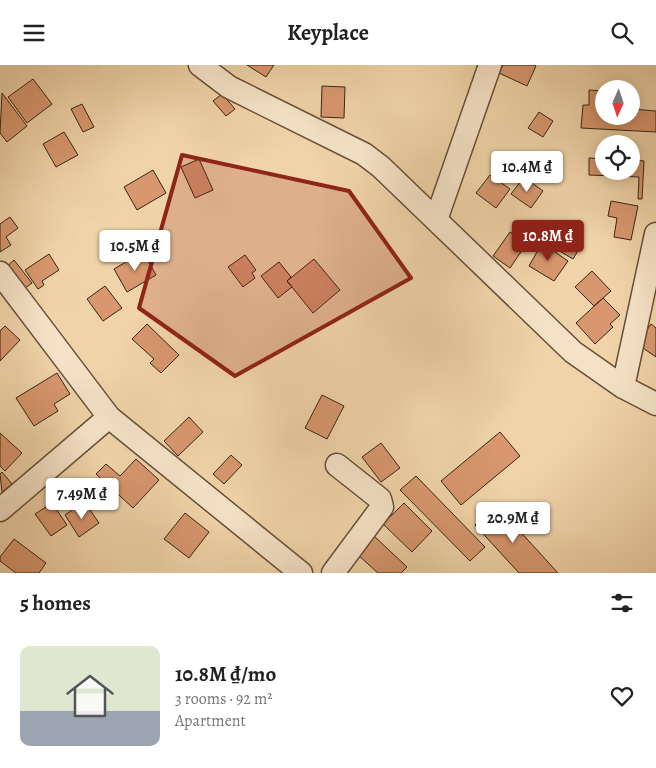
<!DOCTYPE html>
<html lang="en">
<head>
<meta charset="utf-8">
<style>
	:root { --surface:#fff; --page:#f2f2f2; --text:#222; --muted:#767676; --line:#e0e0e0; --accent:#8f2418 }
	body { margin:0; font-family:Alegreya,serif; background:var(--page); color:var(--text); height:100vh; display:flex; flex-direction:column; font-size:19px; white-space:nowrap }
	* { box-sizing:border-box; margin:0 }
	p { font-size:16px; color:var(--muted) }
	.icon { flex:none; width:28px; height:28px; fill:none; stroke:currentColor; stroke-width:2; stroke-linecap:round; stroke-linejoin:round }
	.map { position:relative; height:508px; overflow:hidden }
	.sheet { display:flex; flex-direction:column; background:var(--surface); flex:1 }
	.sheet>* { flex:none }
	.needle { width:32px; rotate:183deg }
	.tools { position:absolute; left:595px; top:15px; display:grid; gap:10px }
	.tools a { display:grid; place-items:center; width:45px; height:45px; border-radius:50%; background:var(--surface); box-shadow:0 2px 12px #0003; font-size:25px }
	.price { position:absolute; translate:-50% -42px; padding:0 11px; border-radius:5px; background:#fff; color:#222; font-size:16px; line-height:32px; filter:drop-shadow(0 1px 2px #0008) }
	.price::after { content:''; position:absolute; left:50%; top:30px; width:15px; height:11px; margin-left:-8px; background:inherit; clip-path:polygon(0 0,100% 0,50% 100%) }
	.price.on { background:var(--accent); color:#fff }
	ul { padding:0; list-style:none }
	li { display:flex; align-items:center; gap:15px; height:125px; padding:0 20px }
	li+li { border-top:1px solid var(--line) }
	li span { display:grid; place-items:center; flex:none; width:140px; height:100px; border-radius:10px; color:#555 }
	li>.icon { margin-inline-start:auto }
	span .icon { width:60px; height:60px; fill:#fffc; stroke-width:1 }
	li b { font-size:21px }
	h2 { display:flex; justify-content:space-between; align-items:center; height:60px; padding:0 20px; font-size:21px }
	header { display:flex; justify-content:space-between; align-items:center; height:65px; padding:0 20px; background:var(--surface); font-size:22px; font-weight:700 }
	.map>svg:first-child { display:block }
	.building { fill:#d8976e; stroke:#372515 }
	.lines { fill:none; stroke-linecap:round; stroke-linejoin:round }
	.street-casing { stroke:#65503a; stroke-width:25 }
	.street { stroke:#f5e2c6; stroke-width:22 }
	.marked { fill:#8f2418; fill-opacity:0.2; stroke:#8f2418; stroke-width:4; stroke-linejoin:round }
</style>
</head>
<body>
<header><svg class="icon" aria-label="menu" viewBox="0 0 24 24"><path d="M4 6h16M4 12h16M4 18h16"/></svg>Keyplace<svg class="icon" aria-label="search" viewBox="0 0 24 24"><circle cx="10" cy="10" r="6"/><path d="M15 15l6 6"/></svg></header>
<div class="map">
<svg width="656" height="508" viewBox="0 0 656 508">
	<rect width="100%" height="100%" fill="#f0d3a8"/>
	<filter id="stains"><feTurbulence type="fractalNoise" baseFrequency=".004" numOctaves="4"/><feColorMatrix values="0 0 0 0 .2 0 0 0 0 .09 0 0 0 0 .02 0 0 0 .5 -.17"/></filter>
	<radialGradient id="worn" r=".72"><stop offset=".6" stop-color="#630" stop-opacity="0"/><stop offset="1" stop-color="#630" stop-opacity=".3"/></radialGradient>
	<path class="building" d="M247,0H274L266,12Z
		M503,0H534L536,1L527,21L499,8Z
		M33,14L52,39L27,58L8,32Z
		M322,21L345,22L344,53L321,52Z
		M589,25L604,26V51H631V44L656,46V67L581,63L583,40H589Z
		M2,28L27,61L7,77L0,68Z
		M222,29L235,44L226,51L213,36Z
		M82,39L94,62L83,67L71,44Z
		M539,47L553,56L543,72L528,63Z
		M64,67L78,90L56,102L43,79Z
		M589,93L604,94V106H631V95L644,96L642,134H638L639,112L589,110Z
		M199,94L213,125L195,133L181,102Z
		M153,105L166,128L137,145L124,122Z
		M490,110L510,124L496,143L476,128Z
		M524,112L543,126L531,143L511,129Z
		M611,136L638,141L631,175L614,172L617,153L608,151Z
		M10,152L18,163L6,172L11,180L0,187V159Z
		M554,163L582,179L573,194L546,178Z
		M510,167L527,178L510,203L493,191Z
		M542,178L568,196L554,216L529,201Z
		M143,187L156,210L127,227L114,204Z
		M49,189L59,205L42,216L44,220L38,224L25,205Z
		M245,190L256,205L252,208L255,213L243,222L228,202Z
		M314,194L340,225L313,248L287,216Z
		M14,195L32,218L20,227L3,205Z
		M279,197L291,212L287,216L292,222L278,233L261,211Z
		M592,206L611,226L594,241L575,222Z
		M105,221L122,243L103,256L87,234Z
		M603,233L620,250L610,259L613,262L595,279L576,258Z
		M147,259L179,290L161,308L150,298L154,294L132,274Z
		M651,259L656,263V292L637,279Z
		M5,261L20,275L0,296V266Z
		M57,308L70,329L54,339L58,346L34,361L16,333Z
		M322,330L344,341L327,374L305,363Z
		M189,352L203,367L178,391L164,376Z
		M500,367L520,391L461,440L441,416Z
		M0,368L22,388L5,406L0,401Z
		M381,378L400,403L381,417L362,392Z
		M231,390L242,400L224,419L213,409Z
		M136,394L159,415L133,443L96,409L106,399L120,411Z
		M2,407L12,419L2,427L0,409Z
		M416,411L485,482L470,496L400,425Z
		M52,438L67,460L51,471L35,449Z
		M404,438L432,466L412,487L383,459Z
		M79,440L83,445L88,442L99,458L79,472L65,450Z
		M496,440L558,508H519L475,460Z
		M185,448L209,467L189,493L164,474Z
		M374,471L407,502L401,508H378L357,489Z
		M14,474L46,498L39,508H16L0,496V492Z"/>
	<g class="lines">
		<g class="street-casing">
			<path id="street" d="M200,0L229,22L364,89L381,102L573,287L623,322L656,339
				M436,155L490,0
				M0,208L109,352L301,508
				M623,322L656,169
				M0,445L109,352
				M333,508L382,442L380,434L337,400"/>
		</g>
		<use href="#street" class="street"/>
	</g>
	<path class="marked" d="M182,90L349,126L411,213L235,311L139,243Z"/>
	<rect width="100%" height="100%" filter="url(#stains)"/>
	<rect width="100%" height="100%" fill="url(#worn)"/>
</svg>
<div class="tools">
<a><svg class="needle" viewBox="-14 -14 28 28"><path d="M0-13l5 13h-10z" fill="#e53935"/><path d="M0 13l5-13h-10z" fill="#767676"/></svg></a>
<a><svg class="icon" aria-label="locate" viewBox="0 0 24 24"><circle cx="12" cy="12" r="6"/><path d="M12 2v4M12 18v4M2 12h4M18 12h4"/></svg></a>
</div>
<b class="price" style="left:527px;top:128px">10.4M ₫</b>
<b class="price on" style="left:548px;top:197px">10.8M ₫</b>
<b class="price" style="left:135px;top:207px">10.5M ₫</b>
<b class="price" style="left:82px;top:455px">7.49M ₫</b>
<b class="price" style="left:513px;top:479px">20.9M ₫</b>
</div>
<section class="sheet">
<h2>5 homes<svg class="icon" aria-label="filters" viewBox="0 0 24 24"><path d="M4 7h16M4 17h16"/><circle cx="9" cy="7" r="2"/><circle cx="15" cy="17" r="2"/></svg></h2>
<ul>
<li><span style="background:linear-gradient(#dfe7d0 65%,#9aa5b1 0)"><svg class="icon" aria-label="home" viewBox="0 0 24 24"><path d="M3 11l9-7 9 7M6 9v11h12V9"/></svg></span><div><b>10.8M ₫/mo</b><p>3 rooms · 92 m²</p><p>Apartment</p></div><svg class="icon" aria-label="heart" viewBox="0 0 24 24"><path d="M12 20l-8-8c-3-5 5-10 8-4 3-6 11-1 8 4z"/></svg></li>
</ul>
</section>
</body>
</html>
